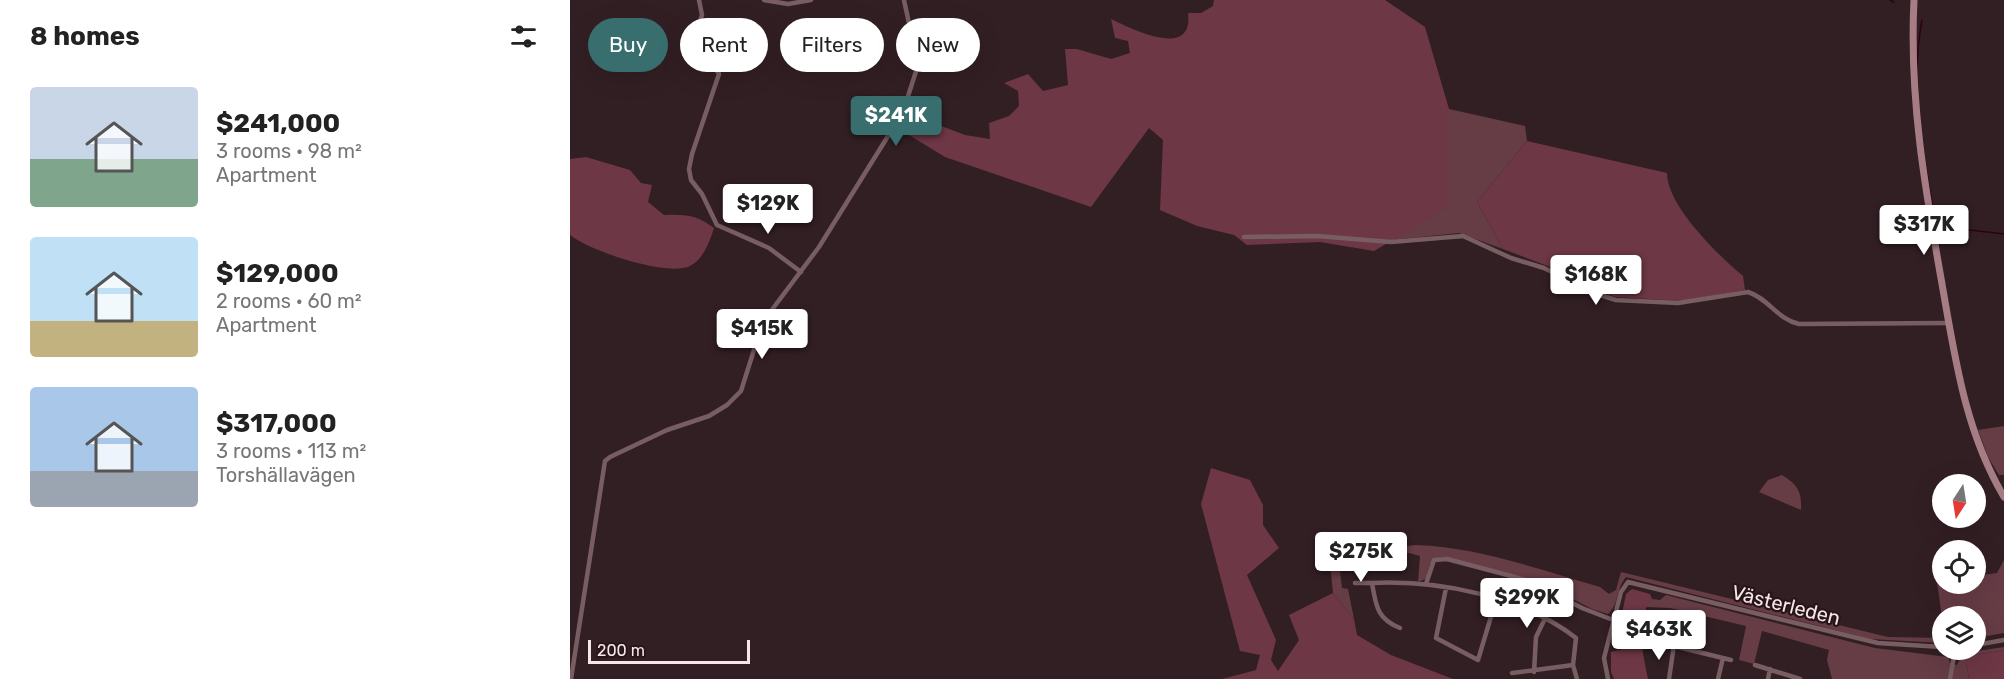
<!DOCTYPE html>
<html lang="en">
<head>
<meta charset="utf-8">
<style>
	:root { --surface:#fff; --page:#f6f6f6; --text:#222; --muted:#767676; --accent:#386f6e }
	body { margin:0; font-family:Rubik,sans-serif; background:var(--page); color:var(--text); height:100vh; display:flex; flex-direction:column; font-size:22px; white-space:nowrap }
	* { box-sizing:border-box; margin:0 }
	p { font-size:20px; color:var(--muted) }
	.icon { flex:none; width:33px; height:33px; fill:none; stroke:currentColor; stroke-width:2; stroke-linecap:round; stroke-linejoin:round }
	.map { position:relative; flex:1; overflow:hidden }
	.side { display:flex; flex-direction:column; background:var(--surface); width:570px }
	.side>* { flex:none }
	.guide { position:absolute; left:18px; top:18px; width:570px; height:54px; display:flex; gap:12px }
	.needle { width:39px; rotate:192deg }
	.fabs { position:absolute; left:1362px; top:474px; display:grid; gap:12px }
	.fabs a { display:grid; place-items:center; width:54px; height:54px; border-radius:50%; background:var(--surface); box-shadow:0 6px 24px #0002; font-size:30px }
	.scale { position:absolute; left:18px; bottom:15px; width:162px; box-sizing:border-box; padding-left:6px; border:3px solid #f5e7e9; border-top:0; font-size:16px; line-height:21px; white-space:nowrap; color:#f5e7e9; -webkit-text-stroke:4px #28151a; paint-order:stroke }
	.price { position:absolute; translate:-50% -51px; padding:0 14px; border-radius:6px; background:#fff; color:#222; font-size:20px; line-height:39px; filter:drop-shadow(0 2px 3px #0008) }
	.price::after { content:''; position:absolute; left:50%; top:36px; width:18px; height:14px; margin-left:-9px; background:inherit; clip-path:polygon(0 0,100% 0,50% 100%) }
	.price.on { background:var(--accent); color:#fff }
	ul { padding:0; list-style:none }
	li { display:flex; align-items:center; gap:18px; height:150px; padding:0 30px }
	li span { display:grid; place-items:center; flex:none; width:168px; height:120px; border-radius:6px; color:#555 }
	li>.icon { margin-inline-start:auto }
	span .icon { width:72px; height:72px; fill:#fffc; stroke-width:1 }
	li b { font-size:26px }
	h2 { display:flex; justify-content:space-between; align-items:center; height:72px; padding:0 30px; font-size:26px }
	.chip { padding:0 21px; border-radius:27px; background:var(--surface); box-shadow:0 6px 24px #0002; font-size:21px; line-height:54px }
	.chip.on { background:var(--accent); color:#fff }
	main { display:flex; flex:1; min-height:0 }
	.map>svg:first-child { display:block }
	.green { fill:#663c45 }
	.forest { fill:#6d3745 }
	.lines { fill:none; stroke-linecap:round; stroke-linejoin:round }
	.stream { stroke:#2e0010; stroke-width:1.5 }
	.minor { stroke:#785e63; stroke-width:4.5 }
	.secondary { stroke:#a77d85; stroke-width:7 }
	.labels { text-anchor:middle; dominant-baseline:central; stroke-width:4.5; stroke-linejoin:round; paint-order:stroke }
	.street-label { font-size:20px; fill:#f5e7e9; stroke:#28151a }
</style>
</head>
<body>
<main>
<section class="side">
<h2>8 homes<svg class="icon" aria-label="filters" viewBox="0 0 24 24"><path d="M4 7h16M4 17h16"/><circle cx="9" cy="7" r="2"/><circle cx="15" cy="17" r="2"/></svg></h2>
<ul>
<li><span style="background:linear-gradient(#c9d6e8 60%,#7fa58c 0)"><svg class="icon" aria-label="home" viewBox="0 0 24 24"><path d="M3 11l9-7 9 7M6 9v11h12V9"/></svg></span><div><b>$241,000</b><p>3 rooms · 98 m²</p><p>Apartment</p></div></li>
<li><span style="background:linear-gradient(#bfe0f5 70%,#c2b280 0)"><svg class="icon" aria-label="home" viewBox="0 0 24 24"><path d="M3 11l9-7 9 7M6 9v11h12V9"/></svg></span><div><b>$129,000</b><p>2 rooms · 60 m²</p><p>Apartment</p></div></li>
<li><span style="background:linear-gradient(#a9c7e8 70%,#9aa5b1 0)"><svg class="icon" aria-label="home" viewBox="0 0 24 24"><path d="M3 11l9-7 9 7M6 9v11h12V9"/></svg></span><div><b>$317,000</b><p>3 rooms · 113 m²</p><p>Torshällavägen</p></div></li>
</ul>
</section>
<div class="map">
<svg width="1434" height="679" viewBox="0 0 1434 679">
	<rect width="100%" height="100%" fill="#321f23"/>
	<path class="green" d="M879,109L955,126L957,141L907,202L933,249L889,233L821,240L879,206Z
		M1434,426V475H1429L1418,457L1408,430Z
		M1212,475C1228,485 1232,492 1231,510L1189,492L1198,480Z
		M846,545C909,547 970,570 1030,587L1039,594L1046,590L1051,572L1318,637L1372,638V643L1300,639L1056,577C1046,588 1049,605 1038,614L1022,609L966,580L871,557L860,564L856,579L848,582L850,556L839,553L768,555L772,588L778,589L784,619L763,593L759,554Z
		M1434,560V633L1406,638V616L1372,617L1365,569L1372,574V584C1384,584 1395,590 1406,587L1412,575L1427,573Z
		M1096,595L1305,648L1378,657L1380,663L1387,665L1393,653L1434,647V650L1395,657L1399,679H1262L1257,660L1259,650L1192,631L1184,664L1169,660L1176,626L1100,608L1075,607L1082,599L1090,600Z"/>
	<path class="forest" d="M644,0H815L855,27L879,109V207L804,251L750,242L677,245L664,235L627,226L590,210L593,140L579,128L521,207L375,157L329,129L337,113L395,135L420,139L419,123L439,116L449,106L448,91L434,83L458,74L473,91L498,85L495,49H507L541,59L560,53L558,41L545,38L541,19C560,28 624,61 618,13H631L643,6Z
		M957,141L1097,173C1097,206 1149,256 1173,276L1175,290L1111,301L1046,297L1020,288L991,271L933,249L907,202Z
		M16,157L60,170L71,183L82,185L78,202L94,215C113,214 128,215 144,228C140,241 133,260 120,266C97,277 20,251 0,235V159Z
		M641,468L680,480L693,505V525L709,548L677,575L706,640L701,660L708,671L729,640L719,615L763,593L784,619L787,635L821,655L883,679H652L686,670L690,655L670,651L631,504Z
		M1062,589L1080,594L1082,599C1064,621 1073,653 1078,679H1044L1041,672V652L1053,649L1048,633L1056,594Z
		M1434,650V679H1399L1395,657Z"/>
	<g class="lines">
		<path class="stream" d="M1320,0L1324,2
			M1352,20C1339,86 1355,161 1366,226L1434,234"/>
		<path class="minor" d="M129,0L132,15L119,54L124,60L146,69L149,74L122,154L119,169L121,180L132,194L147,225L199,248L231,272
			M194,0L218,4L241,0
			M674,237L747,236L821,242L893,236L941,258L974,268L1024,293L1046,300L1108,303L1178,292C1198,298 1207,319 1229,324L1379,323
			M785,583H802
			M856,584L864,560L877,559L960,581L1012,608L1043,620
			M876,588L866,638L908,660L926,600
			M830,628C807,619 806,606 802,583C869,580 952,596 1006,638L1003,665L942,673
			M1071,638L1161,660
			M1406,645L1434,640
			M1003,665L1007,679
			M1185,665L1230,679
			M964,672L966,637L987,594
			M1,679L35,461L40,457L97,430L139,416L157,405L171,391L189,334L198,315L249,247L333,112L348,65L334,0
			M1038,679L1034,658L1051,592L1058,582L1308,643L1372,647
			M1099,679L1104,645
			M1148,679L1153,658
			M1198,679L1200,669
			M1380,679L1385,650"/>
		<path class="secondary" d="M1344,0C1339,98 1355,188 1372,284C1385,358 1395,431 1434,497"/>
	</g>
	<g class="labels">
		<g class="street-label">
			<text transform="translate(1216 605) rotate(14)">Västerleden</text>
		</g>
	</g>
</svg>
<div class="fabs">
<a><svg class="needle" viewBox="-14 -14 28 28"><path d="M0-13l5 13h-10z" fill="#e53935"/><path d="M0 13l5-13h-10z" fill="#767676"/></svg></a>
<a><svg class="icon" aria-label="locate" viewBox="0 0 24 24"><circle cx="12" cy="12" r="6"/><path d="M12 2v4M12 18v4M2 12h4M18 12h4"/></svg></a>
<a><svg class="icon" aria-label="layers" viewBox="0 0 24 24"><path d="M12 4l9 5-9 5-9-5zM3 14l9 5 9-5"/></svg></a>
</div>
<div class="scale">200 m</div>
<b class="price on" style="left:326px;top:147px">$241K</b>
<b class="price" style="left:198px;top:235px">$129K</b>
<b class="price" style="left:1354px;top:256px">$317K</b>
<b class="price" style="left:1026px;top:306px">$168K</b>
<b class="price" style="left:192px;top:360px">$415K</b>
<b class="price" style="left:791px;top:583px">$275K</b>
<b class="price" style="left:957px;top:629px">$299K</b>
<b class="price" style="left:1089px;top:661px">$463K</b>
<div class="guide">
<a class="chip on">Buy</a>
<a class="chip">Rent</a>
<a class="chip">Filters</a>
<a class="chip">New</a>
</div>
</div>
</main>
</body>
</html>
